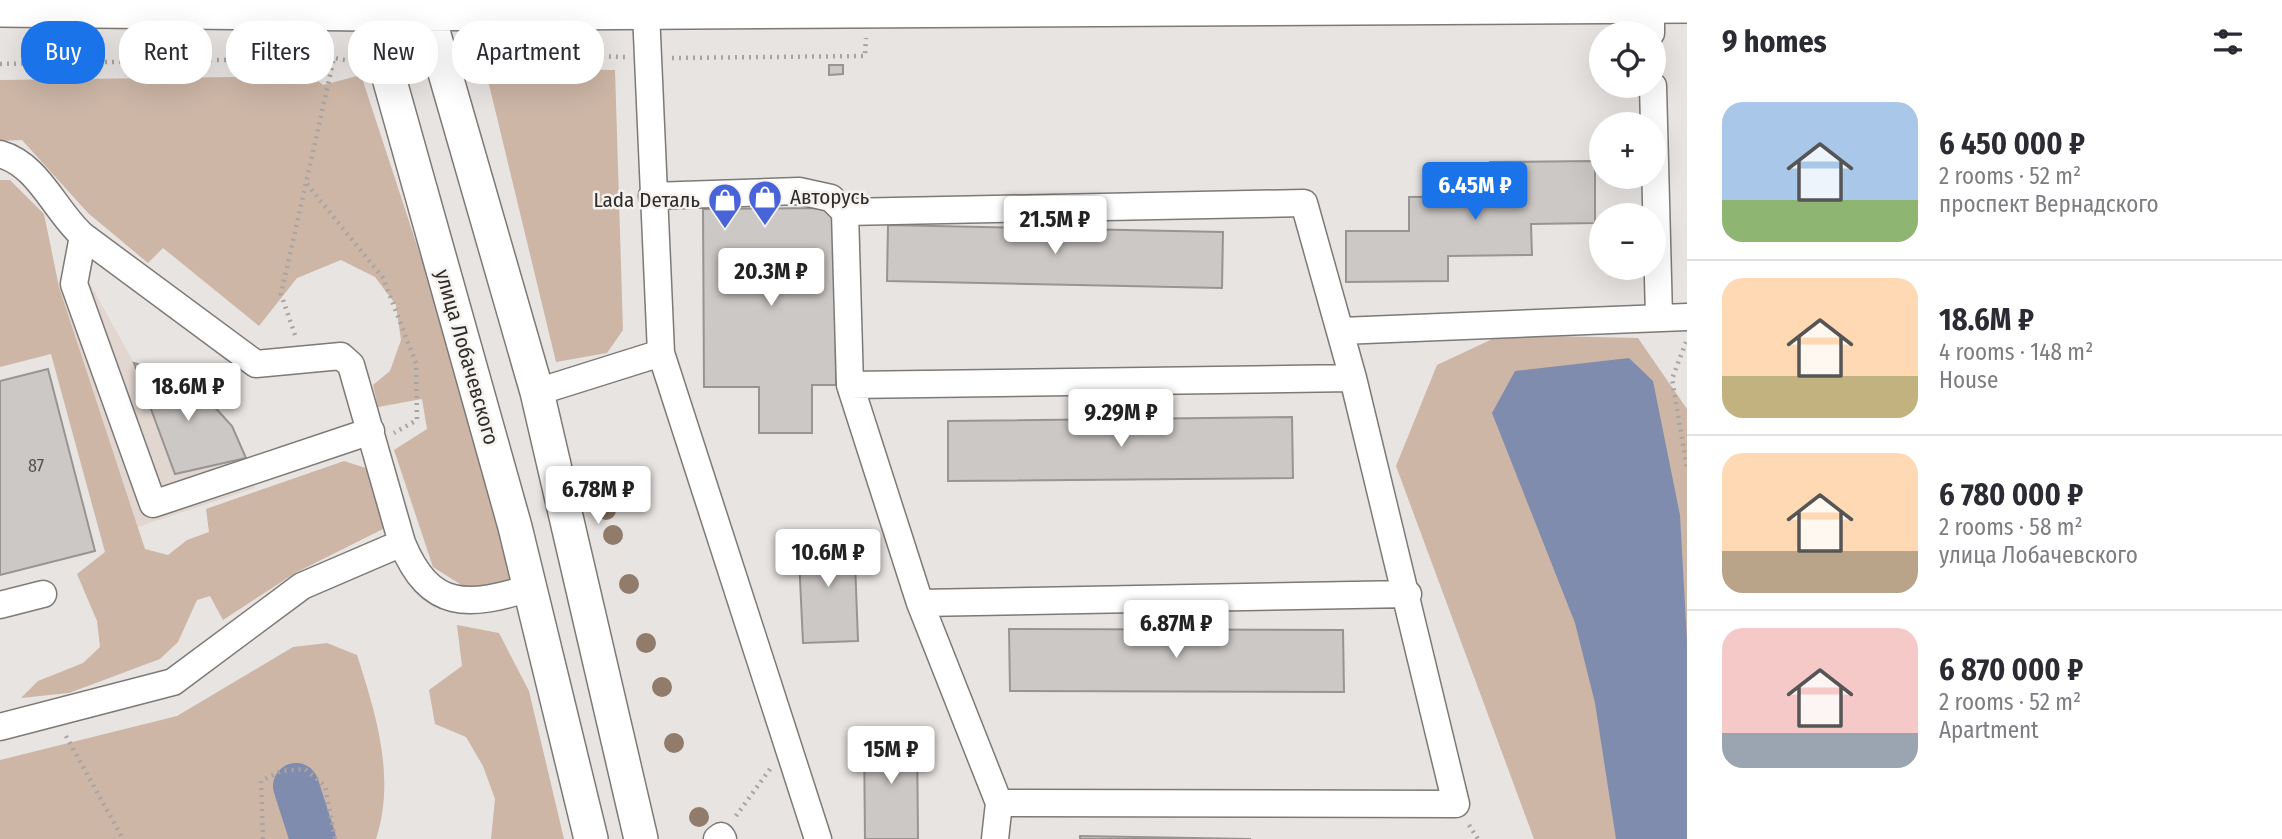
<!DOCTYPE html>
<html lang="en">
<head>
<meta charset="utf-8">
<style>
	:root { --surface:#fff; --page:#f2f2f3; --text:#2b2b33; --muted:#7c7c81; --line:#e1e1e2; --accent:#1a73e8 }
	body { margin:0; font-family:"Fira Sans Condensed",sans-serif; background:var(--page); color:var(--text); height:100vh; display:flex; flex-direction:column; font-size:26px; white-space:nowrap }
	* { box-sizing:border-box; margin:0 }
	p { font-size:23px; color:var(--muted) }
	.icon { flex:none; width:38px; height:38px; fill:none; stroke:currentColor; stroke-width:2; stroke-linecap:round; stroke-linejoin:round }
	.map { position:relative; flex:1; overflow:hidden }
	.drawer { display:flex; flex-direction:column; background:var(--surface); width:595px }
	.drawer>* { flex:none }
	.hud { position:absolute; left:21px; top:21px; width:665px; height:63px; display:flex; gap:14px }
	.fabs { position:absolute; left:1589px; top:21px; display:grid; gap:14px }
	.fabs a { display:grid; place-items:center; width:77px; height:77px; border-radius:50%; background:var(--surface); box-shadow:0 7px 28px #0002; font-size:35px }
	.price { position:absolute; translate:-50% -60px; padding:0 16px; border-radius:7px; background:#fff; color:#222; font-size:23px; line-height:46px; filter:drop-shadow(0 2px 4px #0008) }
	.price::after { content:''; position:absolute; left:50%; top:42px; width:21px; height:16px; margin-left:-10px; background:inherit; clip-path:polygon(0 0,100% 0,50% 100%) }
	.price.selected { background:var(--accent); color:#fff }
	ul { padding:0; list-style:none }
	li { display:flex; align-items:center; gap:21px; height:175px; padding:0 35px }
	li+li { border-top:2px solid var(--line) }
	li span { display:grid; place-items:center; flex:none; width:196px; height:140px; border-radius:21px; color:#555 }
	li>.icon { margin-inline-start:auto }
	span .icon { width:84px; height:84px; fill:#fffc; stroke-width:1 }
	li b { font-size:30px }
	h2 { display:flex; justify-content:space-between; align-items:center; height:84px; padding:0 35px; font-size:30px }
	.pill { padding:0 24px; border-radius:28px; background:var(--surface); box-shadow:0 7px 28px #0002; font-size:24px; line-height:63px }
	.pill.selected { background:var(--accent); color:#fff }
	main { display:flex; flex:1; min-height:0 }
	.map>svg:first-child { display:block }
	.built { fill:#e2d7d0 }
	.green { fill:#cdb6a6 }
	.water { fill:#808cae }
	.lines { fill:none; stroke-linecap:round; stroke-linejoin:round }
	.river { stroke:#808cae; stroke-width:46 }
	.building { fill:#ccc8c6; stroke:#989492; stroke-width:2 }
	.minor-casing { stroke:#7d7977; stroke-width:29 }
	.major-casing { stroke:#7d7977; stroke-width:36 }
	.path { stroke:#a7a4a2; stroke-width:4.5; stroke-dasharray:2 5; stroke-linecap:butt }
	.minor { stroke:#fff; stroke-width:26 }
	.major { stroke:#fff; stroke-width:33 }
	.tree { fill:#917c6b }
	.labels { text-anchor:middle; dominant-baseline:central; stroke-width:5; stroke-linejoin:round; paint-order:stroke }
	.number-label { font-size:18px; fill:#565352 }
	.poi-label { font-size:21px; fill:#2e2c2b; stroke:#f5f2ef; text-anchor:start }
	.street-label { font-size:21px; fill:#2e2c2b; stroke:#f5f2ef }
</style>
</head>
<body>
<main>
<div class="map">
<svg width="1687" height="839" viewBox="0 0 1687 839">
	<rect width="100%" height="100%" fill="#e8e4e2"/>
	<path class="built" d="M89,282L134,363L177,376L217,407L232,426L240,443L255,488L138,527L59,287Z"/>
	<path class="green" d="M485,68L615,70L623,330L607,353L556,362Z
		M361,75L427,276L515,572L506,588L471,591L433,567L394,450L427,429L422,399L378,407L373,385L390,371L401,340L396,305L375,277L341,260L297,278L259,326L163,248L148,263L88,213L22,140L0,141V80L312,76L323,85Z
		M0,180H10L44,214L59,287L145,549L168,555L187,540L209,532L206,509L344,461L369,469L387,527L295,573L223,620L210,596L197,600L178,642L160,659L69,693L21,698L38,681L83,663L100,647L97,621L77,574L105,552L51,354L0,367Z
		M1501,335L1638,338L1687,409V839H1534L1396,466L1437,365Z
		M457,625L499,633L529,691L564,839H491L495,799L483,766L466,737L435,724L429,690L462,666Z
		M327,643L357,655C376,714 396,778 376,839H0V760L177,716L293,647Z"/>
	<path class="water" d="M1629,358L1653,381L1680,515L1687,641V839H1616L1595,703L1575,623L1492,413L1515,371Z"/>
	<g class="lines">
		<path class="river" d="M296,786L313,839"/>
	</g>
	<path class="building" d="M829,65H843V74L829,75Z
		M1595,161V223L1531,224L1532,255L1448,256V281L1346,282V231H1409V197L1490,196V162Z
		M835,208L836,385H812V433H759V387H704L703,209Z
		M888,225L1223,232L1222,288L887,281Z
		M134,363L177,376L199,390L232,426L246,458L175,474Z
		M48,369L95,551L0,575V381Z
		M1292,417L1293,478L948,481V421Z
		M854,535L858,641L803,643L798,537Z
		M1009,629L1343,630L1344,692L1010,691Z
		M864,734H917L918,839H865Z
		M1080,836L1251,839H1080Z"/>
	<g class="lines">
		<g class="minor-casing">
			<path id="minor" d="M1651,6V33
				M1653,86L1659,317
				M0,154C39,165 54,210 83,236L256,364L341,356L351,365L402,543C430,611 468,607 530,588
				M652,196L799,191L831,198L845,212L850,385L920,603L999,803L995,839
				M845,212L1304,203L1353,378L1456,804L999,803
				M83,236L74,284L153,504L371,431
				M1341,331L1687,317
				M661,353L818,839
				M850,385L1353,378
				M537,392L661,353L646,12
				M920,603L1408,594
				M0,605L43,594
				M0,727L173,682L302,586L402,543
				M717,839L721,836L723,839"/>
		</g>
		<g class="major-casing">
			<path id="major" d="M363,0L384,60L515,527L591,839
				M424,0L537,392L641,839
				M0,10L367,14L1687,6"/>
		</g>
		<path class="path" d="M469,52L625,57
			M672,58L865,56L866,38
			M0,64L334,58L356,62
			M307,184L383,278L416,363L417,420L394,433
			M295,335L281,294L334,58
			M1686,342L1672,379L1687,468
			M66,736L123,839
			M736,816L770,769
			M1469,825L1478,839
			M263,839L261,781L281,771L305,769L325,786L335,839"/>
		<use href="#minor" class="minor"/>
		<use href="#major" class="major"/>
	</g>
	<g class="tree">
		<circle cx="602" cy="478" r="10"/>
		<circle cx="606" cy="510" r="10"/>
		<circle cx="613" cy="535" r="10"/>
		<circle cx="629" cy="584" r="10"/>
		<circle cx="646" cy="643" r="10"/>
		<circle cx="662" cy="687" r="10"/>
		<circle cx="674" cy="743" r="10"/>
		<circle cx="699" cy="817" r="10"/>
	</g>
	<defs>
		<g id="shop-pin" transform="scale(1.75)"><path d="M0 17L-7.5 6A9.5 9.5 0 1 1 7.5 6Z" fill="#4964d8" stroke="#f5f2ef"/><path d="M-5-2.5h2.3a2.7 3.5 0 0 1 5.4 0H5L5.5 6h-11ZM-1.5-2.5h3a1.5 2.3 0 0 0-3 0Z" fill="#fff"/></g>
	</defs>
	<g fill-rule="evenodd">
		<use href="#shop-pin" x="765" y="197"/>
		<use href="#shop-pin" x="725" y="200"/>
	</g>
	<g class="labels">
		<g class="number-label">
			<text x="36" y="466">87</text>
		</g>
		<g class="poi-label">
			<text x="790" y="197">Авторусь</text>
			<text x="700" y="200" text-anchor="end">Lada Dеталь</text>
		</g>
		<g class="street-label">
			<text transform="translate(467 357) rotate(74)">улица Лобачевского</text>
		</g>
	</g>
</svg>
<div class="fabs">
<a><svg class="icon" aria-label="locate" viewBox="0 0 24 24"><circle cx="12" cy="12" r="6"/><path d="M12 2v4M12 18v4M2 12h4M18 12h4"/></svg></a>
<a>+</a>
<a>−</a>
</div>
<b class="price selected" style="left:1475px;top:222px">6.45M ₽</b>
<b class="price" style="left:1055px;top:256px">21.5M ₽</b>
<b class="price" style="left:771px;top:308px">20.3M ₽</b>
<b class="price" style="left:188px;top:423px">18.6M ₽</b>
<b class="price" style="left:1121px;top:449px">9.29M ₽</b>
<b class="price" style="left:598px;top:526px">6.78M ₽</b>
<b class="price" style="left:828px;top:589px">10.6M ₽</b>
<b class="price" style="left:1176px;top:660px">6.87M ₽</b>
<b class="price" style="left:891px;top:786px">15M ₽</b>
<div class="hud">
<a class="pill selected">Buy</a>
<a class="pill">Rent</a>
<a class="pill">Filters</a>
<a class="pill">New</a>
<a class="pill">Apartment</a>
</div>
</div>
<section class="drawer">
<h2>9 homes<svg class="icon" aria-label="filters" viewBox="0 0 24 24"><path d="M4 7h16M4 17h16"/><circle cx="9" cy="7" r="2"/><circle cx="15" cy="17" r="2"/></svg></h2>
<ul>
<li><span style="background:linear-gradient(#a9c7e8 70%,#8fb573 0)"><svg class="icon" aria-label="home" viewBox="0 0 24 24"><path d="M3 11l9-7 9 7M6 9v11h12V9"/></svg></span><div><b>6 450 000 ₽</b><p>2 rooms · 52 m²</p><p>проспект Вернадского</p></div></li>
<li><span style="background:linear-gradient(#ffd9b3 70%,#c2b280 0)"><svg class="icon" aria-label="home" viewBox="0 0 24 24"><path d="M3 11l9-7 9 7M6 9v11h12V9"/></svg></span><div><b>18.6M ₽</b><p>4 rooms · 148 m²</p><p>House</p></div></li>
<li><span style="background:linear-gradient(#ffd9b3 70%,#b9a48a 0)"><svg class="icon" aria-label="home" viewBox="0 0 24 24"><path d="M3 11l9-7 9 7M6 9v11h12V9"/></svg></span><div><b>6 780 000 ₽</b><p>2 rooms · 58 m²</p><p>улица Лобачевского</p></div></li>
<li><span style="background:linear-gradient(#f6c9c9 75%,#9aa5b1 0)"><svg class="icon" aria-label="home" viewBox="0 0 24 24"><path d="M3 11l9-7 9 7M6 9v11h12V9"/></svg></span><div><b>6 870 000 ₽</b><p>2 rooms · 52 m²</p><p>Apartment</p></div></li>
</ul>
</section>
</main>
</body>
</html>
